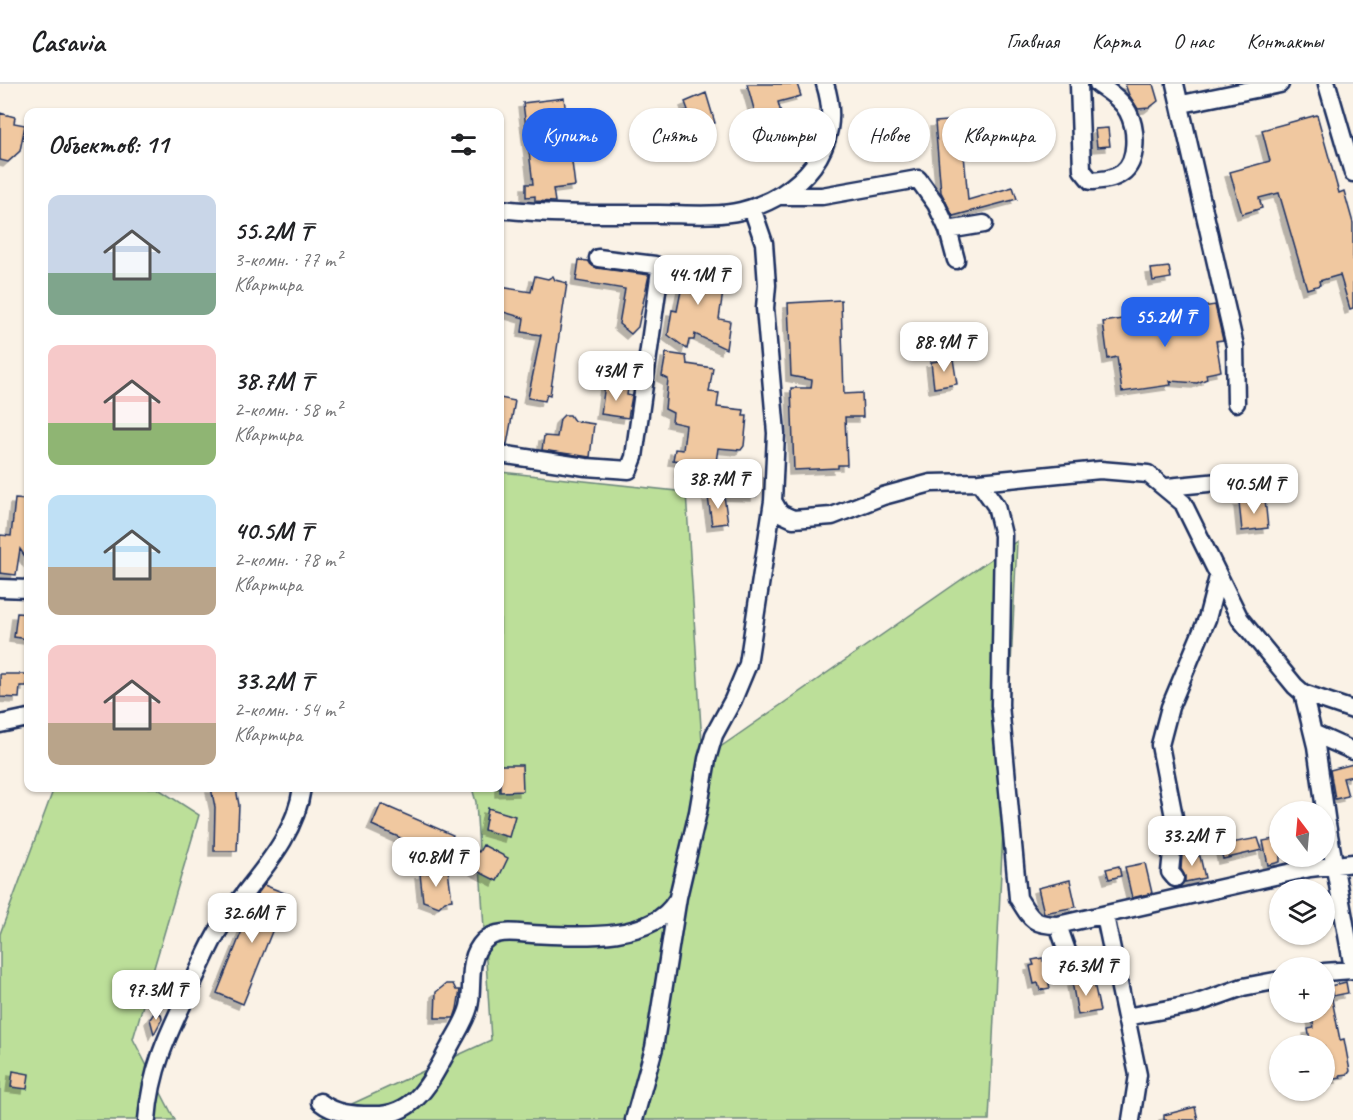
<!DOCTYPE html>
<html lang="ru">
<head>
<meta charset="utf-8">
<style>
	:root { --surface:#fff; --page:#f2f2f2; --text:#202124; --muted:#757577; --line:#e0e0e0; --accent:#2563eb }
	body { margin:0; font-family:Caveat,sans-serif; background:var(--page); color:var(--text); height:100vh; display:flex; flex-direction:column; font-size:22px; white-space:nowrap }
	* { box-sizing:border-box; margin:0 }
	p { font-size:20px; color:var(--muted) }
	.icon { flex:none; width:33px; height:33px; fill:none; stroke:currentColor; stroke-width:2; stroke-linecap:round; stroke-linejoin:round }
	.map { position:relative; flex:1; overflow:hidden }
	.panel { position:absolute; left:24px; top:24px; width:480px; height:684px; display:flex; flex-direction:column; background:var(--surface); border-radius:12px; box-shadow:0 2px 4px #0004 }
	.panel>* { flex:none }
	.banner { position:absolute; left:522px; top:24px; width:570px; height:54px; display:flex; gap:12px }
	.needle { width:39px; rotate:344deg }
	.tools { position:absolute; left:1269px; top:717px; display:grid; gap:12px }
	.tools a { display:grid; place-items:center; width:66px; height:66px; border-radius:50%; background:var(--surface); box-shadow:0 2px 4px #0004; font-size:30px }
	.price { position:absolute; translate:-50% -51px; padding:0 14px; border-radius:12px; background:#fff; color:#222; font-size:20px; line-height:39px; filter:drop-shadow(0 2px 3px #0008) }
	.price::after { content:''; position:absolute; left:50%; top:36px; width:18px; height:14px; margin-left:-9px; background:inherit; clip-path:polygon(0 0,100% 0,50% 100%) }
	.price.active { background:var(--accent); color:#fff }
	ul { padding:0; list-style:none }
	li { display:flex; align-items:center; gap:18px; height:150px; padding:0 24px }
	li span { display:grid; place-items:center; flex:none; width:168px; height:120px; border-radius:12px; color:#555 }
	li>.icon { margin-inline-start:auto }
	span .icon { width:72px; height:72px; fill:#fffc; stroke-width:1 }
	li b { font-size:26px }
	h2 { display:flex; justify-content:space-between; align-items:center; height:72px; padding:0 24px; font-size:26px }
	.pill { padding:0 21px; border-radius:27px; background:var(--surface); box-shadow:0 2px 4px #0004; font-size:21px; line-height:54px }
	.pill.active { background:var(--accent); color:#fff }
	header { display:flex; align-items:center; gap:36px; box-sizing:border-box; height:84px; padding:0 30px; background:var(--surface); border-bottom:2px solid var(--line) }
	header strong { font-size:28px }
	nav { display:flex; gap:33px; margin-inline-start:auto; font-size:21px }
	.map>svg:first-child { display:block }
	.green { fill:#bcdf99; stroke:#6c877c; stroke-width:1.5 }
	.building { fill:#f0c8a0; stroke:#1b2f5e; stroke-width:1.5; filter:url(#shadow) }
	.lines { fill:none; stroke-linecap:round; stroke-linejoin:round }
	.minor-casing { stroke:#1b2f5e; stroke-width:21 }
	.minor { stroke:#fdfcf7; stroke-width:16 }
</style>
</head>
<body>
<header>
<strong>Casavia</strong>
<nav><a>Главная</a><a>Карта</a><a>О нас</a><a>Контакты</a></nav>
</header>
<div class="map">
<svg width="1353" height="1036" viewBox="0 0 1353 1036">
	<defs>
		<filter id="shadow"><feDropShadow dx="-5" dy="5" stdDeviation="0" flood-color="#0004"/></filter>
	</defs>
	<rect width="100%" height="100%" fill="#faf2e6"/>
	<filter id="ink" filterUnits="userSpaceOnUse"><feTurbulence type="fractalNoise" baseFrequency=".0167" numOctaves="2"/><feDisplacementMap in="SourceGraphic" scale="12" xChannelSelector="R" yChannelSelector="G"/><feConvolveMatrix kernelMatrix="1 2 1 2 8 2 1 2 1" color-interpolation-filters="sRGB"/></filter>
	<g filter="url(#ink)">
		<path class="green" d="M500,388L686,408L703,675L1017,457L989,1036H317L491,956L476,718L472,704H500Z
			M54,704H157L199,731L133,955L175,1036H0V850Z"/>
		<path class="building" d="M747,0H797L801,12L778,18L781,29L757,36Z
			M1125,0H1153L1158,17L1149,24L1138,25L1129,11Z
			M706,9L715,39L688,48L682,28L688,26L685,18Z
			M564,14L575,102L553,105L555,118L535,117V112L526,113V100H533L523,19Z
			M0,29L15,33L14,39L25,41L20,67L8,78L0,76Z
			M1317,31L1339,109L1344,107L1353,139V224L1350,225L1340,191L1319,197L1320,201L1307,205L1279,109L1259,114L1262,124L1242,130L1230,88L1270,77L1262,46Z
			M961,36L968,116L1013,103L1017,115L953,132L941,108L935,38Z
			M1022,41L1025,55L1012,58L1009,44Z
			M1108,44L1110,62L1097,63L1095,45Z
			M579,176L588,177L597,184L649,191L638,243L631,250L619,240L625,205L576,197Z
			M674,177L708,182L707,192L725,194L719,235L730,237L726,265L695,250L694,256H689L687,265L668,251L672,226L677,227L682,202L671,201Z
			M1169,183L1171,194L1153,197L1151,185Z
			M535,192L548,195L553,192L555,196L567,199L550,311L547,310L545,317L528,314L541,251L522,248L524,234L500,227V203L531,208Z
			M841,216L844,310L862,309L863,333H845L847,381H838V384L794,386L791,304H811L812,296L791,292L788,219Z
			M1215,221L1223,256L1216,257L1221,287L1206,290L1207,295L1197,299L1170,297L1171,301L1122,308L1117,273L1108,275L1103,238Z
			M666,269L686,272L687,280L713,284L709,308L719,309L717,323L744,326L743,332H747L744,362L741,366L718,364L714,393L680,388L681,377L673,376L675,365L683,366L686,341L672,338L673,329L665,325L668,295L662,292Z
			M953,275L957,300L934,304L931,278Z
			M605,300L628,304L627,311L632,312L628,334L601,330Z
			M500,314L515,317L507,360H500Z
			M564,331H570L574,337L594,340L590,373L542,366L544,352L557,353L560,335Z
			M720,392L757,393L756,412L719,411Z
			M724,412L728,439L712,441L708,413Z
			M15,415L28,416V477L20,465L16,491L0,489V451L11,452Z
			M1265,415L1268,444L1242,447L1239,418Z
			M17,529L28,530V555L14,553Z
			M0,590H27V602H20L19,614L0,613Z
			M1353,680V692L1343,694L1348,712L1335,715L1330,686Z
			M500,681H522L523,707L500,708Z
			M211,704H236L239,721L237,767H214L215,723Z
			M381,720L453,751L446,765L447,775L372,741Z
			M488,724L515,732L509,753L484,746Z
			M1258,754L1262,766L1223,775L1220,761Z
			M1280,754V778L1268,781L1263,757Z
			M483,761L508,774L497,797L475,786L477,781L470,777L475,767L479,768Z
			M1196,768L1198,772H1200L1205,794L1185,798V792L1181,785L1182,771Z
			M1145,779L1152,809L1132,814L1125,783Z
			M1119,782L1121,792L1109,795L1106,785Z
			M448,786L452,816L445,817L439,823L423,817L420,790Z
			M1070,796L1076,823L1044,829L1038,804Z
			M264,801L287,810L243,920L217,909L256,812Z
			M1043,874V877L1054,874L1059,894L1048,896L1050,904L1040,906L1038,899L1034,900L1030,882L1034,881L1032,876Z
			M1093,894L1100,927L1078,931L1072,898Z
			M1346,898L1348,909L1333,912L1330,902Z
			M446,900H453L456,906H460L457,925L454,934H435L436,908Z
			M1330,905L1340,956L1344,955L1350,987L1348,990L1340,991L1341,994L1324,997V962H1315L1314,955L1310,956L1308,945L1314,944L1311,928H1324V906Z
			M154,929L161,930L162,935L154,950L150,935Z
			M13,987L29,990L27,1005L11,1003Z
			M1195,1023L1198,1036H1164V1031Z"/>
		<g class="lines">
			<g class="minor-casing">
				<path id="minor" d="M1079,0L1082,86L1091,97C1102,96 1112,96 1122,89C1138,78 1137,45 1128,28C1122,16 1109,8 1098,0
					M1175,0L1235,262L1236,319
					M1327,0L1353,89
					M1182,20L1280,0
					M781,112H822L918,95L936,120L948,146L956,176
					M500,125C553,131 606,130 659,130C685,130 716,133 741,127C800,112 846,64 825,0
					M948,146L984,140
					M500,370L586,383L629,386L634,373L660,186L655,181L598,174
					M979,398L996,422L1003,451L1000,621L1018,814C1031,835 1033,841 1058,841L1310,784L1353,779
					M1167,403L1229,397
					M773,417L780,429L793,435L832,432L883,412L931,399L979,398L1100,386L1148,390L1183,419L1240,535L1295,602L1303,609L1353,626
					M0,504L28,505
					M1303,609L1316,662L1327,740L1353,884
					M0,640L28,634
					M1313,649L1353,667
					M1175,794L1170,788L1175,738L1160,661L1170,623L1207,535L1218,493
					M1105,832L1138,991L1131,1036
					M1058,841L1067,867L1077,882
					M1324,888L1353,886
					M1126,933L1195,920L1243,903L1280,896
					M320,1018C335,1030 353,1031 372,1031C416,1033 431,996 449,964C456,950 465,938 469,923C474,901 466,875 484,857C496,845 517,849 532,850C575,852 651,859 676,817
					M147,1036C151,982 170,946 193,898C202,880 209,861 220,844C249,797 294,761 302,704
					M634,1036L654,964L678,813L698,728L707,675L714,651L733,616L748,580L773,417L776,349L765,224L767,201L764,159L752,124"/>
			</g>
			<use href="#minor" class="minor"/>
		</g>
	</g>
</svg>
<div class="tools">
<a><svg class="needle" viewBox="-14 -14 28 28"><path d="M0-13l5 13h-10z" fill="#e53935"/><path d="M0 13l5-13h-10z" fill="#757577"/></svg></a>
<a><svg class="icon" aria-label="layers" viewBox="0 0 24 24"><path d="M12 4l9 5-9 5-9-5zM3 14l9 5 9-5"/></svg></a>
<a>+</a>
<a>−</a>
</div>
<b class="price" style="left:698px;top:222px">44.1M ₸</b>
<b class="price active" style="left:1165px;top:264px">55.2M ₸</b>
<b class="price" style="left:944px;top:289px">88.9M ₸</b>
<b class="price" style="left:616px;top:318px">43M ₸</b>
<b class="price" style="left:718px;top:426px">38.7M ₸</b>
<b class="price" style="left:1254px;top:431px">40.5M ₸</b>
<b class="price" style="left:1192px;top:783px">33.2M ₸</b>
<b class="price" style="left:436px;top:804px">40.8M ₸</b>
<b class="price" style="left:252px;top:860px">32.6M ₸</b>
<b class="price" style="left:1086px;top:913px">76.3M ₸</b>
<b class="price" style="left:156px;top:937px">97.3M ₸</b>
<div class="banner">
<a class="pill active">Купить</a>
<a class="pill">Снять</a>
<a class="pill">Фильтры</a>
<a class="pill">Новое</a>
<a class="pill">Квартира</a>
</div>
<section class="panel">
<h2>Объектов: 11<svg class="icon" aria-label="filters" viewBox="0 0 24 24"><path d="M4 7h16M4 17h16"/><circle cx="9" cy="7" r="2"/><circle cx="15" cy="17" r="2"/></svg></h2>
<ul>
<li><span style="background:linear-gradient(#c9d6e8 65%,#7fa58c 0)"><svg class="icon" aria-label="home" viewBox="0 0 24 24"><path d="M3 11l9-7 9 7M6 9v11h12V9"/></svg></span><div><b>55.2M ₸</b><p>3-комн. · 77 m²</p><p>Квартира</p></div></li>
<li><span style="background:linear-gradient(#f6c9c9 65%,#8fb573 0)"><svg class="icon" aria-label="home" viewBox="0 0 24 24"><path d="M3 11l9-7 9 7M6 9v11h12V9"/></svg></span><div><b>38.7M ₸</b><p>2-комн. · 58 m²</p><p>Квартира</p></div></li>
<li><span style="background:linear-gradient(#bfe0f5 60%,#b9a48a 0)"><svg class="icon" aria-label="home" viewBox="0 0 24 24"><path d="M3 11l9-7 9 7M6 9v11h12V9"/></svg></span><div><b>40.5M ₸</b><p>2-комн. · 78 m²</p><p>Квартира</p></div></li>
<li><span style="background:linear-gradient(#f6c9c9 65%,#b9a48a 0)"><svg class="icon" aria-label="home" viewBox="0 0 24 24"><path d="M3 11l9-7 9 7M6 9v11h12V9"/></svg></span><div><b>33.2M ₸</b><p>2-комн. · 54 m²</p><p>Квартира</p></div></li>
</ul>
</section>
</div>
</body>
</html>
